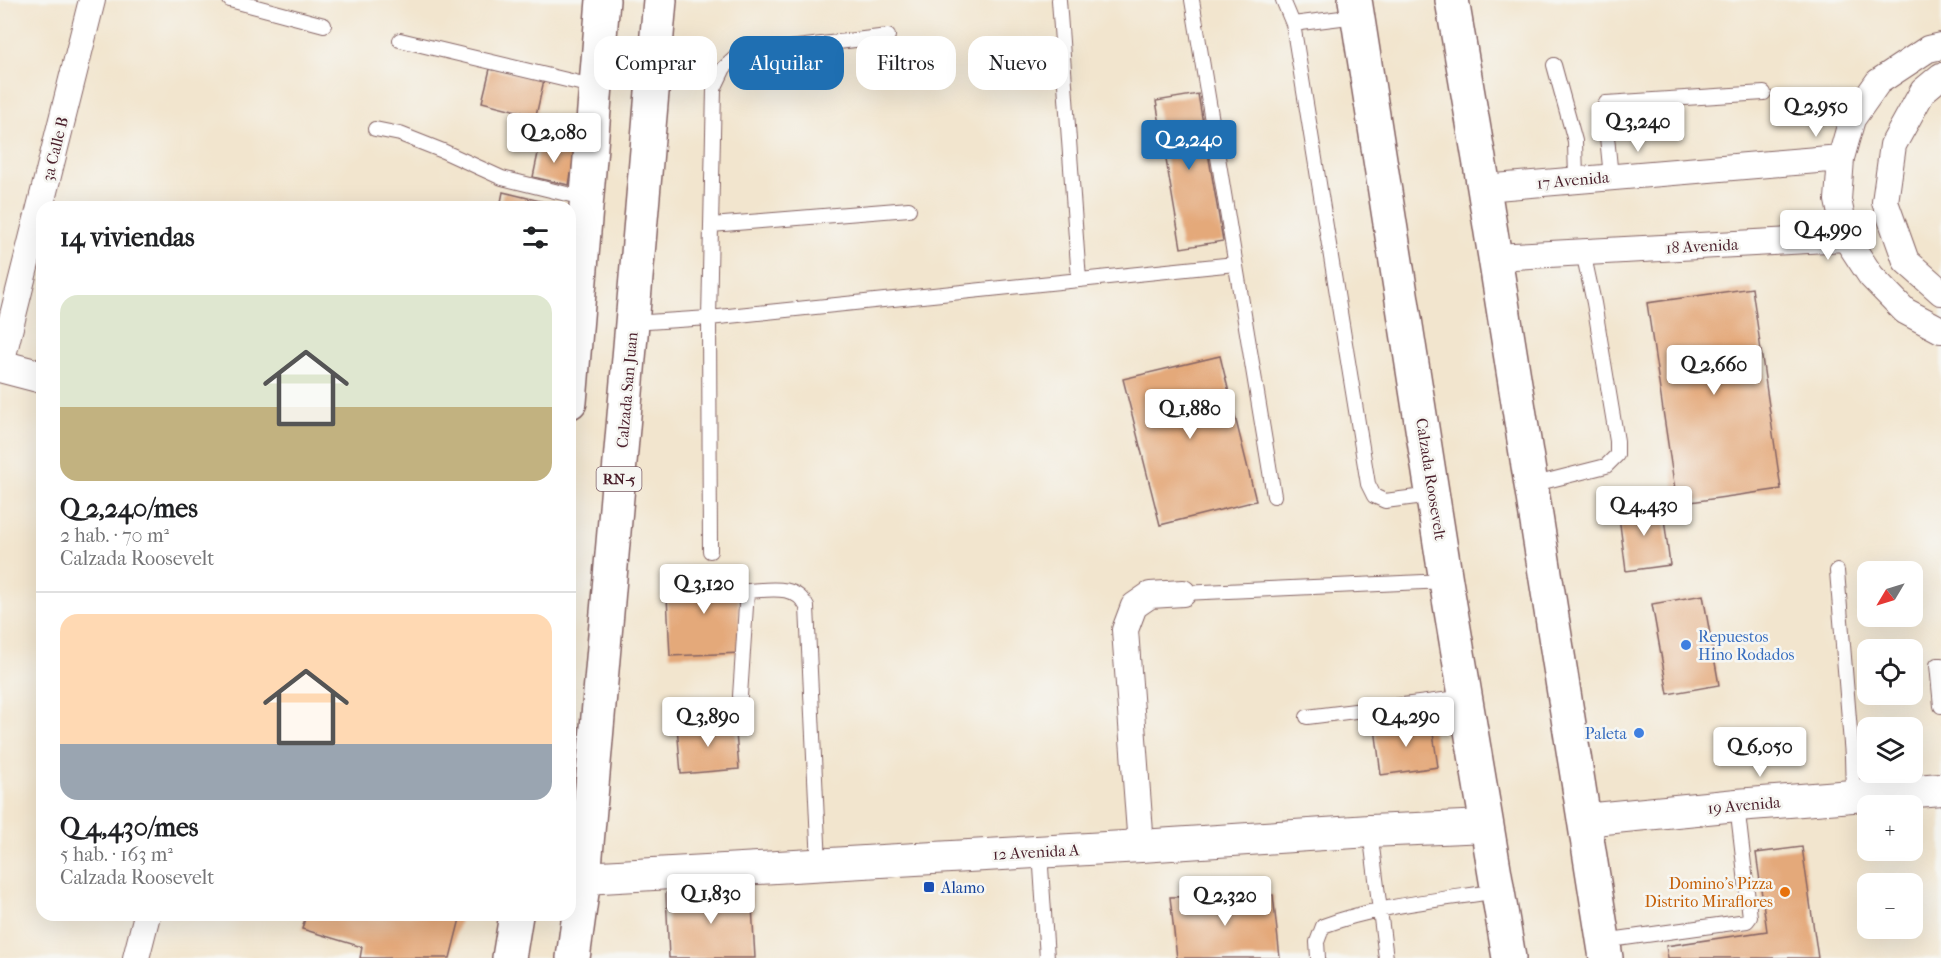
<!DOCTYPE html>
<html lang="es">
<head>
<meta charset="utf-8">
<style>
	:root { --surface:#fff; --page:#f2f2f2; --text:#202124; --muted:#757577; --line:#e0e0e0; --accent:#1f6fb2 }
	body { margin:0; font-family:"IM FELL French Canon",serif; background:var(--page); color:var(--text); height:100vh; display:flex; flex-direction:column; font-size:22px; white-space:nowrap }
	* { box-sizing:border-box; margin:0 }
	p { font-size:20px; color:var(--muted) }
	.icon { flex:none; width:33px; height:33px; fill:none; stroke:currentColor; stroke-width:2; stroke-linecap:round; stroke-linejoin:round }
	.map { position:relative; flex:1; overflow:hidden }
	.drawer { position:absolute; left:36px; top:201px; width:540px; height:720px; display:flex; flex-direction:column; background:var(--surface); border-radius:18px; box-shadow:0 6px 24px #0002 }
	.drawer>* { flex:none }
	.banner { position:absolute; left:594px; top:36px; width:570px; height:54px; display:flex; gap:12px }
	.needle { width:39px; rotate:232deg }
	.controls { position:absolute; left:1857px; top:561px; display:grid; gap:12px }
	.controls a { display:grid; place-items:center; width:66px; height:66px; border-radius:12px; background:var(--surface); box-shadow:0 6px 24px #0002; font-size:30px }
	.price { position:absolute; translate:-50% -51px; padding:0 14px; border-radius:6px; background:#fff; color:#222; font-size:20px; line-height:39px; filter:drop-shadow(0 2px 3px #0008) }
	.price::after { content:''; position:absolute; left:50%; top:36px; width:18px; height:14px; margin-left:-9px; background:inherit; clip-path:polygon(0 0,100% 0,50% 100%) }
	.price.current { background:var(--accent); color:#fff }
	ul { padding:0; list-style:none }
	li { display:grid; align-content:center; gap:12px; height:318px; padding:0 24px }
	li+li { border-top:2px solid var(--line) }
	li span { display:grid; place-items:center; height:186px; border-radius:18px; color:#555 }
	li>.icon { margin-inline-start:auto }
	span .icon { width:108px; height:108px; fill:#fffc; stroke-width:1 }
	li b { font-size:26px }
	h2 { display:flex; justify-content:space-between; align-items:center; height:72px; padding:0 24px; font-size:26px }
	.tag { padding:0 21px; border-radius:18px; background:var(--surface); box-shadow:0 6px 24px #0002; font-size:21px; line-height:54px }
	.tag.current { background:var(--accent); color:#fff }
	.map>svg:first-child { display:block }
	.building { fill:#e4a97a }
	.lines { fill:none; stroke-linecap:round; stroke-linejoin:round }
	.service-casing { stroke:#856464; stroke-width:16 }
	.minor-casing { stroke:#856464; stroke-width:28 }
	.tertiary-casing { stroke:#856464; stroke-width:34 }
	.primary-casing { stroke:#856464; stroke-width:36 }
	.trunk-casing { stroke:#856464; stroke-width:36 }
	.service { stroke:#fff; stroke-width:14 }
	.minor { stroke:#fff; stroke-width:26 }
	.tertiary { stroke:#fff; stroke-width:32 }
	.primary { stroke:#fff; stroke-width:33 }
	.trunk { stroke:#fff; stroke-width:33 }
	.shop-dot { fill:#3f7fe0; stroke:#f6f6f2; stroke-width:2 }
	.transit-dot { fill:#1a4fb4; stroke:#f6f6f2; stroke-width:2 }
	.food-dot { fill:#e8710a; stroke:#f6f6f2; stroke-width:2 }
	.labels { text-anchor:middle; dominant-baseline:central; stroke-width:5; stroke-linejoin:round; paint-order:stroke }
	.shield { fill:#f6f6f2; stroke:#7e6067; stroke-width:1.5 }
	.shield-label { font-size:15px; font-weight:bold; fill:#4a1f2b }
	.street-label { font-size:16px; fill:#4a1f2b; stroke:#f6f6f2 }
	.shop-label { font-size:16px; fill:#366cbe; stroke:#f6f6f2; text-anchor:start }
	.food-label { font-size:16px; fill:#c56008; stroke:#f6f6f2; text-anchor:end }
	.transit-label { font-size:16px; fill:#164399; stroke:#f6f6f2; text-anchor:start }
</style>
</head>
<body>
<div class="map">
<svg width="1941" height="958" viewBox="0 0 1941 958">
	<rect width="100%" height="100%" fill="#f6f6f2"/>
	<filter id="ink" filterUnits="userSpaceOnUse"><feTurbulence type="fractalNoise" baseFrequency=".0167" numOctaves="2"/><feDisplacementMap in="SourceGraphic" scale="12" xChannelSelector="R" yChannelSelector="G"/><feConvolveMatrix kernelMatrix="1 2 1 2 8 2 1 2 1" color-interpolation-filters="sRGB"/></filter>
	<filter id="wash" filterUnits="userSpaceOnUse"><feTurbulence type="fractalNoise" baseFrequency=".008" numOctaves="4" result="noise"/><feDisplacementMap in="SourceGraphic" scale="24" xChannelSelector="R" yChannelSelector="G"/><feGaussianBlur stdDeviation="1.35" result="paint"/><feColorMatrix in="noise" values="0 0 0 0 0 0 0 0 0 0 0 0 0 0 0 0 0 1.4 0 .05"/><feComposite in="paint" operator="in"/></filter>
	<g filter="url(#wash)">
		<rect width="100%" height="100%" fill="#f2e5ce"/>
		<g id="blocks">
			<path class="building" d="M490,69L544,80L536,116L482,102Z
				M1198,94L1223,241L1181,248L1156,101Z
				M540,144L575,151L569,185L533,177Z
				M503,192L561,206V207H500Z
				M1752,288L1781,489L1677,504L1647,303Z
				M1220,356L1256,501L1160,525L1123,379Z
				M1662,503L1670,565L1626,571L1618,509Z
				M737,573L741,653L670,656L666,577Z
				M1703,595L1719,685L1668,694L1652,604Z
				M1431,720L1438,767L1381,775L1375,728Z
				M735,721L739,769L681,774L677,726Z
				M1802,847L1818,958H1668L1666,946L1767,931L1756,853Z
				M751,889L755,958H669L666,893Z
				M1273,895L1280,958H1177L1170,897Z
				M306,915H461L450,958H360L362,947L302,929Z"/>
		</g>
	</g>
	<g filter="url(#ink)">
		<use href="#blocks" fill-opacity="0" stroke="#856464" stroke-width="1.5"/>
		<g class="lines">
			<g class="service-casing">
				<path id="service" d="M230,0L324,25
					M1059,0L1079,280
					M1192,0L1274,496
					M1283,0L1293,24L1368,484L1374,496L1385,501L1432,495
					M1293,24L1357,16
					M400,40L596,87
					M1554,65L1575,141L1576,180
					M375,129L400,134L443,151L502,178L587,199
					M1611,177L1604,107L1606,103L1764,93
					M711,225L909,209
					M632,323L709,318L1235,264
					M1531,485L1606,466L1617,455V441L1594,303L1583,252
					M710,551L709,318L714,89L724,68L739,54L888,36
					M1837,571L1852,756L1853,795
					M1183,593L1446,581
					M1941,665H1937L1941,706
					M740,696L747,591C769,590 795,583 807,607L819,864
					M1307,717L1467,697
					M1370,831L1386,958
					M1040,852L1047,958
					M1603,941L1747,921L1750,917L1737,805
					M1318,958L1317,942L1323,926C1379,905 1440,900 1498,891"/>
			</g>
			<g class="minor-casing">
				<path id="minor" d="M1941,46L1928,49L1878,82L1852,119L1841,158L1838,200L1846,238L1871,276L1905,311L1941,330
					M1941,76L1923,91L1893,145L1885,202L1906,261L1941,292
					M1484,188L1841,158
					M1495,257L1846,238
					M0,367L92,0
					M1141,846L1125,630L1134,606L1150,595L1183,593
					M136,958L147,915"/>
			</g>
			<g class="tertiary-casing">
				<path id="tertiary" d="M0,366L42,377
					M1584,820L1737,805L1941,789
					M584,878L1141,846L1370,831L1487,826"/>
			</g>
			<g class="primary-casing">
				<path id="primary" d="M570,402L603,0
					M509,958L516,915
					M573,958L584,878L660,0"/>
			</g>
			<g class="trunk-casing">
				<path id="trunk" d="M1355,0L1446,581L1509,958
					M1452,0L1484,188L1606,958"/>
			</g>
			<use href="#service" class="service"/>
			<use href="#minor" class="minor"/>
			<use href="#tertiary" class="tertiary"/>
			<use href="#primary" class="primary"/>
			<use href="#trunk" class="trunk"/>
		</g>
	</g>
	<g class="shop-dot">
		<circle cx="1686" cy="645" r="6"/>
		<circle cx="1639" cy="733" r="6"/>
	</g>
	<rect class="transit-dot" x="923" y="881" width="12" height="12" rx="3"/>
	<circle class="food-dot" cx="1785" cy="892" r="6"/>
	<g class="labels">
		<rect class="shield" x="596.5" y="467" width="45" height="24" rx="4.5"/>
		<g class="shield-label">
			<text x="619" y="479">RN-5</text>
		</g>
		<g class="street-label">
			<text transform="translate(55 149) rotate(-76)">3a Calle B</text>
			<text transform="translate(1573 180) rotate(-5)">17 Avenida</text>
			<text transform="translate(1702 246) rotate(-3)">18 Avenida</text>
			<text transform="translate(627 390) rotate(-85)">Calzada San Juan</text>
			<text transform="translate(1431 479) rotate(81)">Calzada Roosevelt</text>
			<text transform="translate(1744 805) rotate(-5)">19 Avenida</text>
			<text transform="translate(1036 852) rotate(-3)">12 Avenida A</text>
		</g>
		<g class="shop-label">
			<text x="1698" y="636">Repuestos<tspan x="1698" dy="18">Hino Rodados</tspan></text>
			<text x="1627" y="733" text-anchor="end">Paleta</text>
		</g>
		<g class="food-label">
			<text x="1773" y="883">Domino's Pizza<tspan x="1773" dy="18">Distrito Miraflores</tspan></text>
		</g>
		<g class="transit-label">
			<text x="941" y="887">Alamo</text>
		</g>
	</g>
</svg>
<div class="controls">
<a><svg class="needle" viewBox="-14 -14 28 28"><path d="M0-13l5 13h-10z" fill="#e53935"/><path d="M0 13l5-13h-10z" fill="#757577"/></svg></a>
<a><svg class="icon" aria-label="locate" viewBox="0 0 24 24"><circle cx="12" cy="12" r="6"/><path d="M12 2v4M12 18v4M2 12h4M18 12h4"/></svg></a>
<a><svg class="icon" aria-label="layers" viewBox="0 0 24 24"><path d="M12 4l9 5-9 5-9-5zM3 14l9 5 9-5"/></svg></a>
<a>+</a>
<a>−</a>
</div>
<b class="price" style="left:1816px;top:138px">Q 2,950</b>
<b class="price" style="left:1638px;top:153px">Q 3,240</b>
<b class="price" style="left:554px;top:164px">Q 2,080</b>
<b class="price current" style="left:1189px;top:171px">Q 2,240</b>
<b class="price" style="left:1828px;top:261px">Q 4,990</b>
<b class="price" style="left:1714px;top:396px">Q 2,660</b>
<b class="price" style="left:1190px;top:440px">Q 1,880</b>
<b class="price" style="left:1644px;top:537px">Q 4,430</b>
<b class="price" style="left:704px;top:615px">Q 3,120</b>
<b class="price" style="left:708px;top:748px">Q 3,890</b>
<b class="price" style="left:1406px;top:748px">Q 4,290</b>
<b class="price" style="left:1760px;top:778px">Q 6,050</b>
<b class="price" style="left:711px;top:925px">Q 1,830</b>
<b class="price" style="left:1225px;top:927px">Q 2,320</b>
<div class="banner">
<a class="tag">Comprar</a>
<a class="tag current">Alquilar</a>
<a class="tag">Filtros</a>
<a class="tag">Nuevo</a>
</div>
<section class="drawer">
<h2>14 viviendas<svg class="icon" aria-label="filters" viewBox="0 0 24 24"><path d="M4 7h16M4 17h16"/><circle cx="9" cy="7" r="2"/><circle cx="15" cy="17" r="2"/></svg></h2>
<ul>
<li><span style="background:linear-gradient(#dfe7d0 60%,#c2b280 0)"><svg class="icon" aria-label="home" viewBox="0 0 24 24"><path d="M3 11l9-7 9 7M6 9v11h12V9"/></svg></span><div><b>Q 2,240/mes</b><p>2 hab. · 70 m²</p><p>Calzada Roosevelt</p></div></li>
<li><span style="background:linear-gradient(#ffd9b3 70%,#9aa5b1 0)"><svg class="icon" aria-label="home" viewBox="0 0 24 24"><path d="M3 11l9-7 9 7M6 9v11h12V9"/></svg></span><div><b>Q 4,430/mes</b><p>5 hab. · 163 m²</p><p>Calzada Roosevelt</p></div></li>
</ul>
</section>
</div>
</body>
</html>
